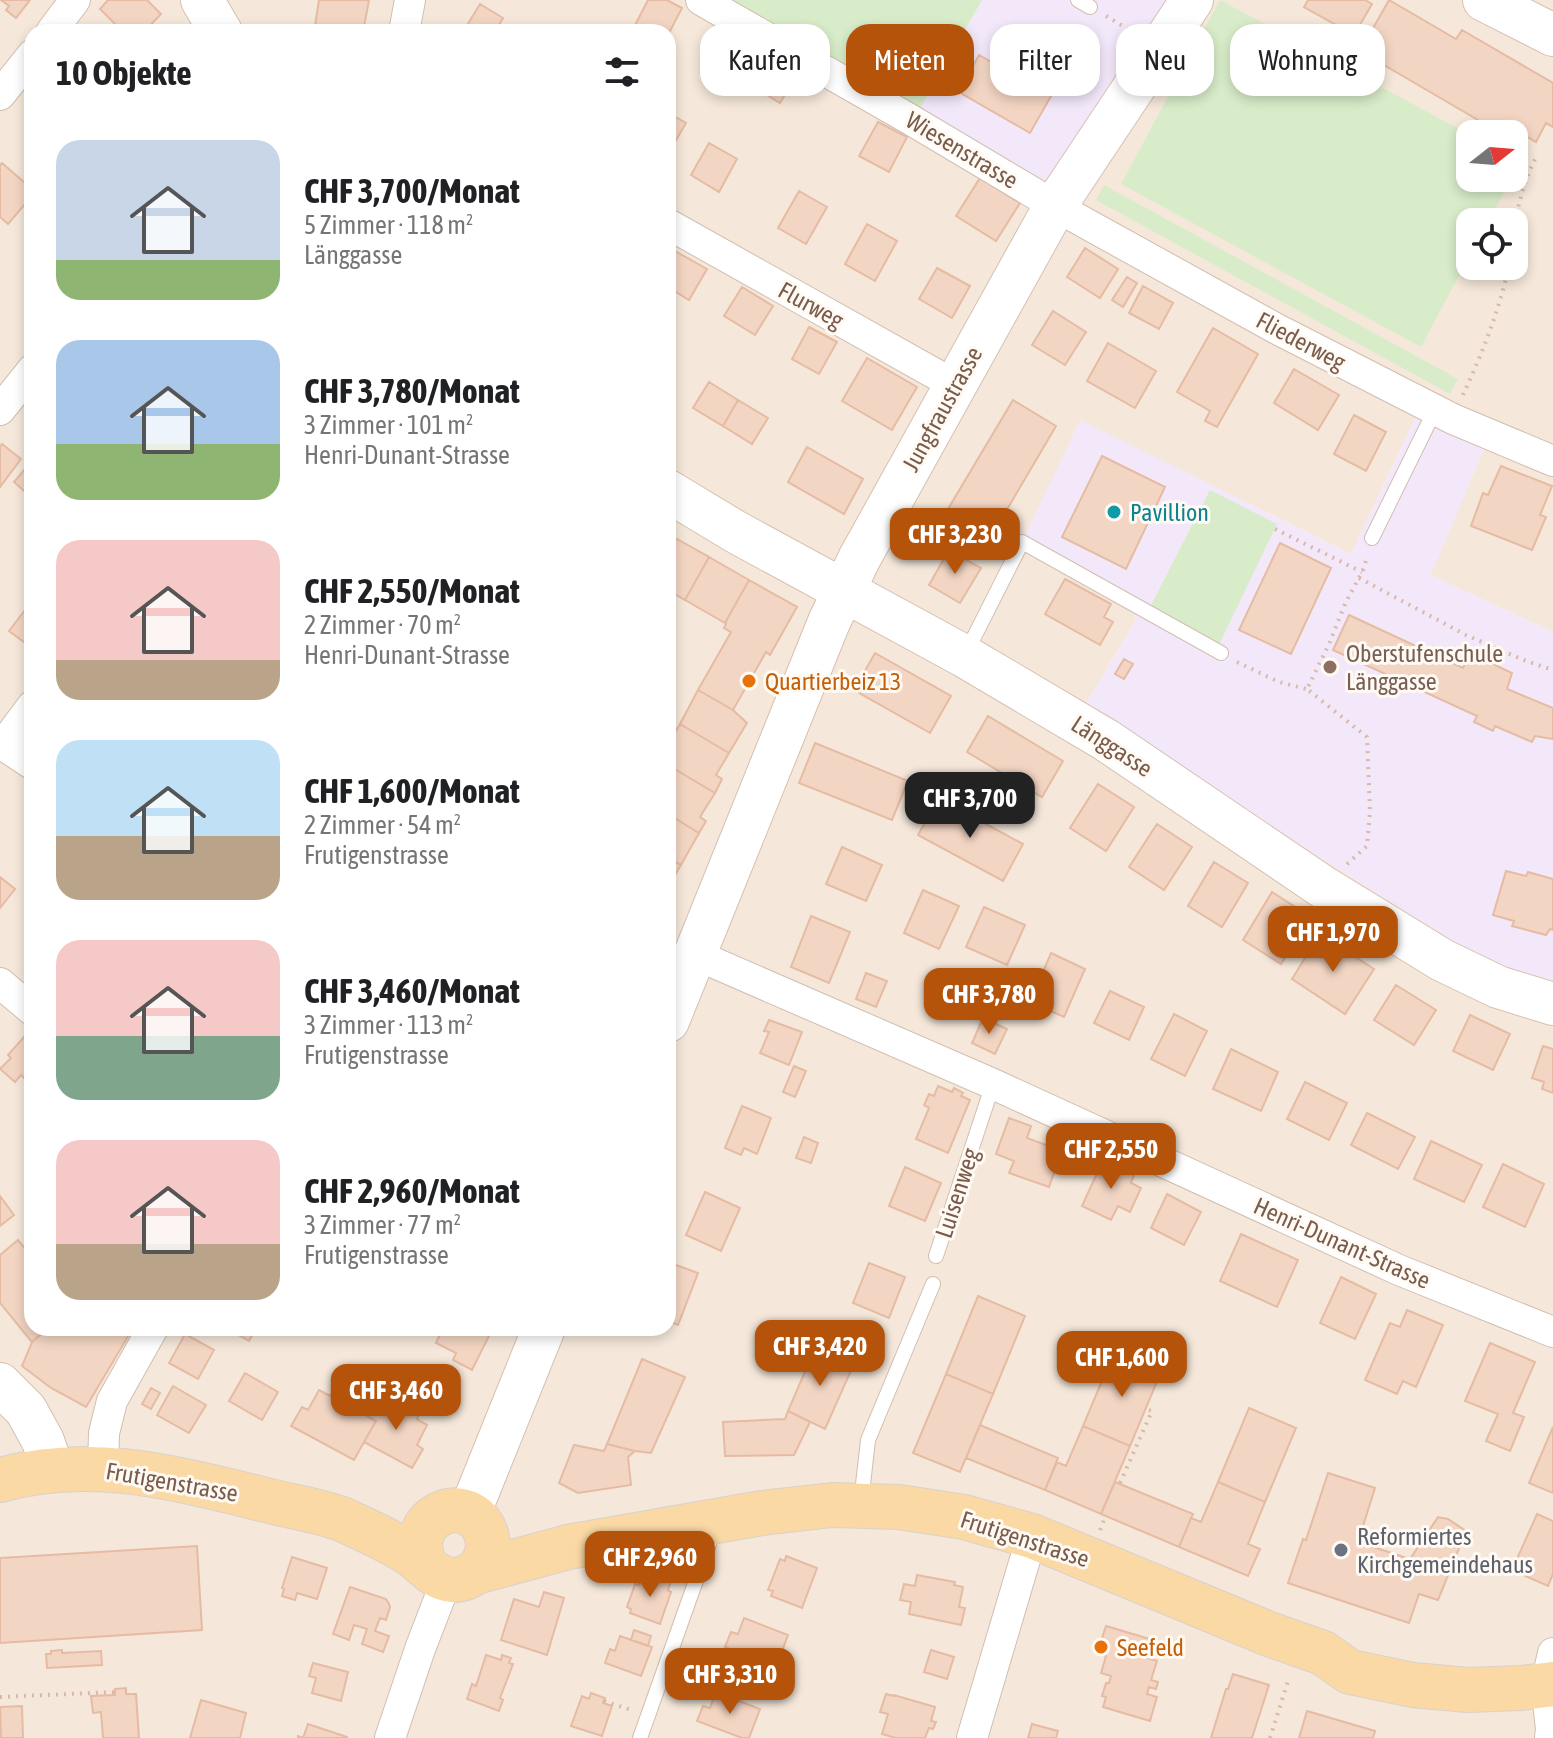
<!DOCTYPE html>
<html lang="de">
<head>
<meta charset="utf-8">
<style>
	:root { --surface:#fff; --page:#f2f2f2; --text:#202124; --muted:#757577; --accent:#b45309 }
	body { margin:0; font-family:"Asap Condensed",sans-serif; background:var(--page); color:var(--text); height:100vh; display:flex; flex-direction:column; font-size:30px; white-space:nowrap }
	* { box-sizing:border-box; margin:0 }
	p { font-size:26px; color:var(--muted) }
	.icon { flex:none; width:44px; height:44px; fill:none; stroke:currentColor; stroke-width:2; stroke-linecap:round; stroke-linejoin:round }
	.map { position:relative; flex:1; overflow:hidden }
	.drawer { position:absolute; left:24px; top:24px; width:652px; height:1312px; display:flex; flex-direction:column; background:var(--surface); border-radius:24px; box-shadow:0 4px 12px #0003 }
	.drawer>* { flex:none }
	.banner { position:absolute; left:700px; top:24px; width:732px; height:72px; display:flex; gap:16px }
	.needle { width:52px; rotate:73deg }
	.controls { position:absolute; left:1456px; top:120px; display:grid; gap:16px }
	.controls a { display:grid; place-items:center; width:72px; height:72px; border-radius:16px; background:var(--surface); box-shadow:0 4px 12px #0003; font-size:40px }
	.price { position:absolute; translate:-50% -68px; padding:0 18px; border-radius:16px; background:var(--accent); color:#fff; font-size:26px; line-height:52px; filter:drop-shadow(0 2px 4px #0008) }
	.price::after { content:''; position:absolute; left:50%; top:48px; width:24px; height:18px; margin-left:-12px; background:inherit; clip-path:polygon(0 0,100% 0,50% 100%) }
	.price.on { background:#222; color:#fff }
	ul { padding:0; list-style:none }
	li { display:flex; align-items:center; gap:24px; height:200px; padding:0 32px }
	li span { display:grid; place-items:center; flex:none; width:224px; height:160px; border-radius:24px; color:#555 }
	li>.icon { margin-inline-start:auto }
	span .icon { width:96px; height:96px; fill:#fffc; stroke-width:1 }
	li b { font-size:34px }
	h2 { display:flex; justify-content:space-between; align-items:center; height:96px; padding:0 32px; font-size:34px }
	.tag { padding:0 28px; border-radius:24px; background:var(--surface); box-shadow:0 4px 12px #0003; font-size:28px; line-height:72px }
	.tag.on { background:var(--accent); color:#fff }
	.map>svg:first-child { display:block }
	.residential { fill:#f5e8da; fill-rule:evenodd }
	.education { fill:#f3e8fa }
	.green { fill:#d8ecc9 }
	.building { fill:#f3d5c3; stroke:#e6bba3; stroke-width:2 }
	.lines { fill:none; stroke-linecap:round; stroke-linejoin:round }
	.lane-casing { stroke:#d1beb0; stroke-width:16 }
	.street-casing { stroke:#d1beb0; stroke-width:32 }
	.secondary-casing { stroke:#d6c0b0; stroke-width:44 }
	.primary-casing { stroke:#dad1cd; stroke-width:46 }
	.path { stroke:#d9b8a5; stroke-width:4; stroke-dasharray:2 6; stroke-linecap:butt }
	.lane { stroke:#fff; stroke-width:14 }
	.street { stroke:#fff; stroke-width:30 }
	.secondary { stroke:#fff; stroke-width:42 }
	.primary { stroke:#fbd9a5; stroke-width:44 }
	.culture-dot { fill:#0f9aa8; stroke:#fffaf3; stroke-width:3 }
	.education-dot { fill:#8d6e63; stroke:#fffaf3; stroke-width:3 }
	.food-dot { fill:#e8710a; stroke:#fffaf3; stroke-width:3 }
	.worship-dot { fill:#6b7280; stroke:#fffaf3; stroke-width:3 }
	.labels { text-anchor:middle; dominant-baseline:central; stroke-width:6; stroke-linejoin:round; paint-order:stroke }
	.street-label { font-size:24px; fill:#7a5c4d; stroke:#fffaf3 }
	.culture-label { font-size:24px; fill:#0d838f; stroke:#fffaf3; text-anchor:start }
	.education-label { font-size:24px; fill:#785e54; stroke:#fffaf3; text-anchor:start }
	.food-label { font-size:24px; fill:#c56008; stroke:#fffaf3; text-anchor:start }
	.worship-label { font-size:24px; fill:#5b616d; stroke:#fffaf3; text-anchor:start }
</style>
</head>
<body>
<div class="map">
<svg width="1553" height="1738" viewBox="0 0 1553 1738">
	<rect width="100%" height="100%" fill="#fdf6ec"/>
	<path class="residential" d="M0,0H1553V632L1430,575L1487,441L1418,412L1351,554L1081,421L1129,603L1136,619L1087,703L1246,811L1498,964L1553,982V1738H0ZM32,32H668V1328H32ZM1470,134H1514V178H1470ZM1470,222H1514V266H1470Z"/>
	<path class="education" d="M700,0H1192L1055,206Z
		M1418,412L1487,441L1431,575L1553,632V982L1498,964L1454,942L1246,811L1087,703L1136,619L1129,603L1022,542L1080,420L1351,554Z"/>
	<path class="green" d="M727,0H982L919,110Z
		M1220,0L1470,135V178H1512L1488,222H1470V255L1421,347L1121,184Z
		M1104,185L1458,379L1450,394L1096,200Z
		M1210,490L1277,524L1214,655L1145,617Z"/>
	<path class="building" d="M1,0H30L16,18L6,10L9,6Z
		M108,0H147L161,14L144,32H123L100,9Z
		M319,0H369L363,32H314Z
		M648,0H667L682,8L668,35V32L632,31Z
		M1308,0H1365L1372,4L1354,35L1304,7Z
		M1389,0L1456,39L1462,30L1553,83V127L1546,123L1536,142L1519,132L1514,140V134H1502L1360,51Z
		M480,4L503,18L495,32H463Z
		M736,44L765,62L751,85L722,68Z
		M979,55L1051,96L1030,133L959,92Z
		M765,62L794,79L780,103L751,85Z
		M668,113L686,123L668,154Z
		M878,122L907,137L889,172L859,156Z
		M709,143L737,159L719,192L691,175Z
		M2,163L32,189V196L8,224L0,217V165Z
		M980,178L1020,203L996,241L956,216Z
		M799,191L827,207L806,244L778,228Z
		M867,224L897,241L875,281L845,264Z
		M1085,248L1118,269L1100,298L1067,277Z
		M675,251L707,269L689,300L668,287V262Z
		M937,268L970,286L952,318L919,299Z
		M1127,277L1137,283L1123,307L1112,300Z
		M1143,286L1173,303L1159,329L1129,313Z
		M742,287L773,306L755,335L724,316Z
		M1053,311L1086,332L1065,365L1032,345Z
		M809,327L837,342L819,374L792,359Z
		M1213,328L1258,354L1217,427L1205,421L1210,411L1177,392Z
		M1108,343L1156,371L1135,408L1087,381Z
		M867,358L917,387L892,430L842,401Z
		M1294,369L1339,395L1318,430L1274,403Z
		M709,382L738,400L723,426L693,408Z
		M738,400L768,418L752,444L723,426Z
		M1013,400L1056,426L992,535L948,509Z
		M1354,415L1386,432L1366,471L1334,454Z
		M2,444L21,459L0,487V447Z
		M807,447L863,479L844,514L788,482Z
		M1102,456L1165,487L1126,569L1062,537Z
		M32,461V498L14,482Z
		M1501,466L1552,486L1540,515L1546,517L1532,550L1471,526L1483,493L1488,495Z
		M668,534L709,557L685,600L668,590Z
		M1280,543L1331,568L1291,654L1239,630Z
		M949,550L981,568L960,603L929,585Z
		M709,557L749,580L725,623L685,600Z
		M1065,579L1111,604L1104,617L1113,622L1100,645L1045,614Z
		M749,580L797,607L770,655L766,652L733,710L698,690L731,632L724,628L726,624L725,623Z
		M32,601V648L9,631Z
		M1349,615L1463,668L1470,653L1512,673L1507,689L1553,708V739L1535,736L1532,742L1495,726L1493,731L1474,722L1477,716L1333,650Z
		M875,653L951,696L930,733L854,690Z
		M1124,659L1133,664L1124,679L1115,674Z
		M698,690L733,710L747,723L729,753L680,724Z
		M988,716L1063,761L1042,797L967,752Z
		M680,724L729,753L716,775L722,779L715,793L668,765V744Z
		M815,743L908,781L892,820L799,783Z
		M668,765L715,793L700,817L706,821L699,833L668,814Z
		M1098,784L1134,807L1106,851L1070,828Z
		M938,798L1023,844L1003,881L918,835Z
		M668,814L699,833L681,865L668,858Z
		M1157,824L1192,847L1164,890L1129,867Z
		M842,847L882,865L866,901L826,884Z
		M668,858L681,865L672,880L668,877Z
		M1214,862L1248,883L1222,927L1188,906Z
		M1506,871L1526,876L1528,872L1553,879V930L1550,929L1546,935L1512,926L1514,921L1493,915Z
		M0,877L15,889L0,908Z
		M923,890L959,906L939,949L904,933Z
		M1272,892L1311,917L1281,964L1243,940Z
		M984,907L1025,925L1007,965L966,947Z
		M811,916L850,932L829,983L791,967Z
		M1320,934L1374,969L1345,1014L1292,979Z
		M1051,953L1085,969L1064,1017L1030,1002Z
		M866,973L887,981L876,1007L856,999Z
		M1396,985L1436,1010L1414,1045L1374,1020Z
		M1110,991L1144,1007L1129,1040L1094,1023Z
		M1174,1014L1207,1031L1185,1076L1151,1059Z
		M1470,1015L1510,1034L1493,1070L1453,1051Z
		M983,1018L1007,1029L995,1054L972,1043Z
		M769,1020L802,1032L789,1065L760,1053L769,1032L764,1031Z
		M24,1037L32,1045V1086L21,1075L15,1082L0,1069L11,1058L8,1055Z
		M1543,1046L1553,1049V1093L1542,1089L1544,1082L1532,1078Z
		M1231,1049L1278,1072L1261,1111L1213,1089Z
		M794,1066L806,1071L795,1097L783,1092Z
		M1305,1082L1347,1103L1329,1140L1287,1119Z
		M938,1086L952,1092L954,1088L963,1093L961,1096L970,1100L948,1153L916,1139L929,1108L924,1105L929,1094L934,1096Z
		M742,1106L771,1118L757,1154L744,1148L741,1155L725,1148Z
		M1367,1113L1415,1137L1398,1169L1351,1145Z
		M1009,1118L1031,1126L1027,1138L1062,1151L1049,1187L1009,1173L1014,1161L996,1154Z
		M804,1137L818,1143L811,1163L796,1158Z
		M1431,1141L1482,1165L1464,1202L1414,1179Z
		M1103,1160L1134,1175L1131,1183L1141,1188L1130,1212L1118,1206L1111,1220L1082,1206Z
		M1503,1164L1544,1184L1525,1227L1483,1207Z
		M905,1167L941,1183L925,1221L889,1206Z
		M705,1192L740,1208L721,1251L686,1235Z
		M1167,1194L1201,1212L1184,1245L1151,1228Z
		M0,1196L14,1215L0,1226Z
		M1241,1234L1298,1260L1277,1307L1220,1281Z
		M18,1240L32,1257V1328H48L32,1342L0,1303V1255Z
		M668,1262L698,1273L678,1325L668,1321Z
		M869,1263L905,1277L889,1318L853,1303Z
		M1341,1277L1376,1294L1355,1339L1320,1323Z
		M978,1296L1025,1316L993,1394L946,1374Z
		M1407,1310L1443,1325L1416,1387L1403,1381L1397,1394L1365,1380L1390,1323L1400,1327Z
		M48,1328H133L86,1407L51,1388L22,1366L32,1342Z
		M226,1328H256L249,1341Z
		M437,1328H493L472,1370L453,1360L456,1353L436,1343L441,1332L436,1329Z
		M185,1334L214,1350L198,1379L169,1363Z
		M1490,1343L1535,1362L1513,1413L1524,1417L1510,1451L1486,1441L1498,1414L1465,1401Z
		M816,1346L853,1366L825,1429L788,1411Z
		M1114,1352L1161,1372L1130,1446L1083,1426Z
		M642,1359L685,1377L651,1453L635,1451L607,1444Z
		M245,1373L278,1392L262,1420L229,1401Z
		M946,1374L993,1394L960,1472L913,1453Z
		M173,1386L206,1405L189,1433L157,1415Z
		M151,1388L160,1393L151,1409L142,1404Z
		M319,1390L330,1396L333,1392L360,1406L358,1411L376,1421L354,1460L291,1426L302,1407L308,1410Z
		M378,1398L389,1404L391,1399L419,1414L417,1419L427,1425L417,1445L423,1449L412,1468L364,1442L376,1421L368,1417Z
		M1249,1408L1296,1428L1265,1502L1218,1482Z
		M788,1411L810,1422L794,1455L725,1456L723,1422L785,1419Z
		M980,1425L1058,1458L1045,1490L966,1458Z
		M1083,1426L1130,1446L1101,1514L1045,1490L1057,1462L1066,1466Z
		M1553,1427V1493L1529,1483Z
		M607,1444L635,1451L628,1457L631,1485L578,1493L559,1483L574,1445L604,1451Z
		M1328,1473L1375,1488L1358,1542L1410,1559L1438,1517L1448,1519L1466,1531L1438,1600L1419,1594L1409,1623L1288,1583L1303,1539L1306,1540Z
		M1115,1482L1193,1514L1179,1547L1101,1514Z
		M1218,1482L1265,1502L1248,1544L1260,1549L1248,1576L1179,1547L1191,1518L1201,1522Z
		M1537,1514L1553,1521V1574L1548,1586L1512,1570Z
		M197,1546L202,1630L0,1643V1558Z
		M786,1556L817,1568L802,1608L771,1596L773,1591L768,1590L780,1559L785,1561Z
		M292,1557L327,1568L317,1599L297,1593L295,1600L282,1596L284,1589L282,1588Z
		M653,1575L671,1581L668,1590L671,1592L660,1624L630,1613L631,1609L627,1607L635,1584L639,1585L640,1581L649,1584Z
		M917,1575L955,1582L954,1585L963,1587L959,1607L965,1608L961,1625L909,1614L911,1602L900,1600L904,1584L915,1586Z
		M350,1587L386,1599L389,1604L390,1607L386,1620L380,1618L375,1631L389,1636L383,1652L362,1644L367,1629L354,1625L349,1640L333,1634Z
		M544,1592L564,1598L547,1655L501,1640L514,1599L539,1607Z
		M744,1618L788,1635L776,1667L725,1647L731,1632L738,1634Z
		M1106,1626L1153,1640L1148,1658L1157,1661L1151,1680L1158,1682L1156,1689L1149,1687L1147,1694L1157,1697L1150,1721L1103,1707L1106,1697L1102,1696L1106,1683H1109L1111,1676L1101,1673L1106,1656L1097,1653Z
		M634,1630L651,1636L648,1646L631,1640Z
		M620,1636L652,1647L641,1676L605,1663L610,1649L615,1651Z
		M62,1650V1653L101,1651L102,1665L47,1668L46,1654H51V1651Z
		M931,1650L954,1657L947,1679L924,1672Z
		M486,1655L501,1660L502,1655L511,1658L509,1663L513,1664L500,1698L503,1700L499,1711L467,1699L472,1684L476,1686Z
		M313,1663L348,1672L341,1701L312,1693L316,1678L309,1676Z
		M1233,1674L1269,1685L1252,1738H1211L1226,1689H1228Z
		M126,1688V1694H136L139,1738H103L101,1712L93,1713L91,1696L115,1695V1689Z
		M716,1692L760,1709L749,1738H742L697,1721L703,1706L710,1708Z
		M591,1693L605,1698L603,1703L612,1706L602,1736L571,1726L582,1696L589,1699Z
		M886,1694L894,1696V1695L935,1707L931,1721L936,1722L933,1729L929,1728L925,1738H896L882,1734L888,1714L880,1712Z
		M201,1700L246,1713L240,1738H190Z
		M22,1706L23,1738H1L0,1707Z
		M1307,1711L1375,1731L1373,1738H1299Z
		M308,1724L347,1737V1738H298V1736L303,1738Z
		M1032,1724L1058,1731L1056,1738H1028Z"/>
	<g class="lines">
		<g class="lane-casing">
			<path id="lane" d="M1078,0L1090,7
				M1372,538L1435,410
				M966,653L1022,542L1221,653
				M936,1256L993,1084
				M861,1502L868,1440L933,1284
				M640,1738L715,1527"/>
		</g>
		<g class="street-casing">
			<path id="street" d="M701,0L906,117L1069,214L1275,328L1453,419L1553,461
				M51,32L75,0
				M404,32L410,0
				M0,95L32,55
				M668,224L955,385
				M0,410L32,370
				M0,743L32,764
				M3,745L32,706
				M694,954L993,1084L1399,1270L1553,1332
				M0,983L32,1010
				M103,1468L104,1433L112,1401L153,1328
				M390,1738L420,1649L447,1579
				M972,1738L1032,1536
				M1550,1738L1551,1729L1546,1685L1553,1653"/>
		</g>
		<g class="secondary-casing">
			<path id="secondary" d="M202,0L221,32
				M1484,0L1553,35
				M668,491L736,532L964,656L1106,740L1323,887L1442,960L1498,987L1553,1004
				M668,1021L829,622L859,559L1055,206L1192,0
				M0,1384L26,1410L43,1441L53,1470
				M469,1514L544,1328"/>
		</g>
		<g class="primary-casing">
			<path id="primary" d="M0,1480C94,1454 178,1479 270,1501C293,1507 326,1512 346,1521C366,1530 387,1540 406,1551C422,1560 433,1579 452,1580C478,1581 496,1553 484,1529C465,1491 405,1516 424,1563
				M476,1572L568,1547L762,1513L833,1505L899,1507L964,1517L1032,1536L1269,1634L1323,1653L1350,1672L1413,1685L1468,1690L1521,1688L1553,1684"/>
		</g>
		<path class="path" d="M1106,16L1133,32
			M1514,230C1518,204 1524,181 1536,157
			M1463,395C1482,354 1499,311 1509,266
			M1275,529L1362,572
			M1359,578L1466,635L1526,661L1553,670
			M1237,662L1279,682L1306,689
			M1347,864L1367,846L1370,811L1367,737L1307,689L1329,644L1345,604L1364,568L1367,556
			M1120,1483L1152,1411L1145,1409
			M1100,1530L1105,1517
			M0,1697L115,1692
			M604,1701L631,1710
			M1270,1738L1289,1678"/>
		<use href="#lane" class="lane"/>
		<use href="#street" class="street"/>
		<use href="#secondary" class="secondary"/>
		<use href="#primary" class="primary"/>
	</g>
	<circle class="culture-dot" cx="1114" cy="512" r="8"/>
	<circle class="education-dot" cx="1330" cy="667" r="8"/>
	<g class="food-dot">
		<circle cx="749" cy="681" r="8"/>
		<circle cx="1101" cy="1647" r="8"/>
	</g>
	<circle class="worship-dot" cx="1341" cy="1550" r="8"/>
	<g class="labels">
		<g class="street-label">
			<text transform="translate(962 150) rotate(31)">Wiesenstrasse</text>
			<text transform="translate(811 305) rotate(29)">Flurweg</text>
			<text transform="translate(1301 341) rotate(28)">Fliederweg</text>
			<text transform="translate(942 409) rotate(-61)">Jungfraustrasse</text>
			<text transform="translate(1112 746) rotate(33)">Länggasse</text>
			<text transform="translate(957 1193) rotate(-72)">Luisenweg</text>
			<text transform="translate(1342 1243) rotate(24)">Henri-Dunant-Strasse</text>
			<text transform="translate(172 1482) rotate(10)">Frutigenstrasse</text>
			<text transform="translate(1025 1539) rotate(18)">Frutigenstrasse</text>
		</g>
		<g class="culture-label">
			<text x="1130" y="512">Pavillion</text>
		</g>
		<g class="education-label">
			<text x="1346" y="653">Oberstufenschule<tspan x="1346" dy="28">Länggasse</tspan></text>
		</g>
		<g class="food-label">
			<text x="765" y="681">Quartierbeiz 13</text>
			<text x="1117" y="1647">Seefeld</text>
		</g>
		<g class="worship-label">
			<text x="1357" y="1536">Reformiertes<tspan x="1357" dy="28">Kirchgemeindehaus</tspan></text>
		</g>
	</g>
</svg>
<div class="controls">
<a><svg class="needle" viewBox="-14 -14 28 28"><path d="M0-13l5 13h-10z" fill="#e53935"/><path d="M0 13l5-13h-10z" fill="#757577"/></svg></a>
<a><svg class="icon" aria-label="locate" viewBox="0 0 24 24"><circle cx="12" cy="12" r="6"/><path d="M12 2v4M12 18v4M2 12h4M18 12h4"/></svg></a>
</div>
<b class="price" style="left:955px;top:576px">CHF 3,230</b>
<b class="price on" style="left:970px;top:840px">CHF 3,700</b>
<b class="price" style="left:1333px;top:974px">CHF 1,970</b>
<b class="price" style="left:989px;top:1036px">CHF 3,780</b>
<b class="price" style="left:1111px;top:1191px">CHF 2,550</b>
<b class="price" style="left:820px;top:1388px">CHF 3,420</b>
<b class="price" style="left:1122px;top:1399px">CHF 1,600</b>
<b class="price" style="left:396px;top:1432px">CHF 3,460</b>
<b class="price" style="left:650px;top:1599px">CHF 2,960</b>
<b class="price" style="left:730px;top:1716px">CHF 3,310</b>
<div class="banner">
<a class="tag">Kaufen</a>
<a class="tag on">Mieten</a>
<a class="tag">Filter</a>
<a class="tag">Neu</a>
<a class="tag">Wohnung</a>
</div>
<section class="drawer">
<h2>10 Objekte<svg class="icon" aria-label="filters" viewBox="0 0 24 24"><path d="M4 7h16M4 17h16"/><circle cx="9" cy="7" r="2"/><circle cx="15" cy="17" r="2"/></svg></h2>
<ul>
<li><span style="background:linear-gradient(#c9d6e8 75%,#8fb573 0)"><svg class="icon" aria-label="home" viewBox="0 0 24 24"><path d="M3 11l9-7 9 7M6 9v11h12V9"/></svg></span><div><b>CHF 3,700/Monat</b><p>5 Zimmer · 118 m²</p><p>Länggasse</p></div></li>
<li><span style="background:linear-gradient(#a9c7e8 65%,#8fb573 0)"><svg class="icon" aria-label="home" viewBox="0 0 24 24"><path d="M3 11l9-7 9 7M6 9v11h12V9"/></svg></span><div><b>CHF 3,780/Monat</b><p>3 Zimmer · 101 m²</p><p>Henri-Dunant-Strasse</p></div></li>
<li><span style="background:linear-gradient(#f6c9c9 75%,#b9a48a 0)"><svg class="icon" aria-label="home" viewBox="0 0 24 24"><path d="M3 11l9-7 9 7M6 9v11h12V9"/></svg></span><div><b>CHF 2,550/Monat</b><p>2 Zimmer · 70 m²</p><p>Henri-Dunant-Strasse</p></div></li>
<li><span style="background:linear-gradient(#bfe0f5 60%,#b9a48a 0)"><svg class="icon" aria-label="home" viewBox="0 0 24 24"><path d="M3 11l9-7 9 7M6 9v11h12V9"/></svg></span><div><b>CHF 1,600/Monat</b><p>2 Zimmer · 54 m²</p><p>Frutigenstrasse</p></div></li>
<li><span style="background:linear-gradient(#f6c9c9 60%,#7fa58c 0)"><svg class="icon" aria-label="home" viewBox="0 0 24 24"><path d="M3 11l9-7 9 7M6 9v11h12V9"/></svg></span><div><b>CHF 3,460/Monat</b><p>3 Zimmer · 113 m²</p><p>Frutigenstrasse</p></div></li>
<li><span style="background:linear-gradient(#f6c9c9 65%,#b9a48a 0)"><svg class="icon" aria-label="home" viewBox="0 0 24 24"><path d="M3 11l9-7 9 7M6 9v11h12V9"/></svg></span><div><b>CHF 2,960/Monat</b><p>3 Zimmer · 77 m²</p><p>Frutigenstrasse</p></div></li>
</ul>
</section>
</div>
</body>
</html>
